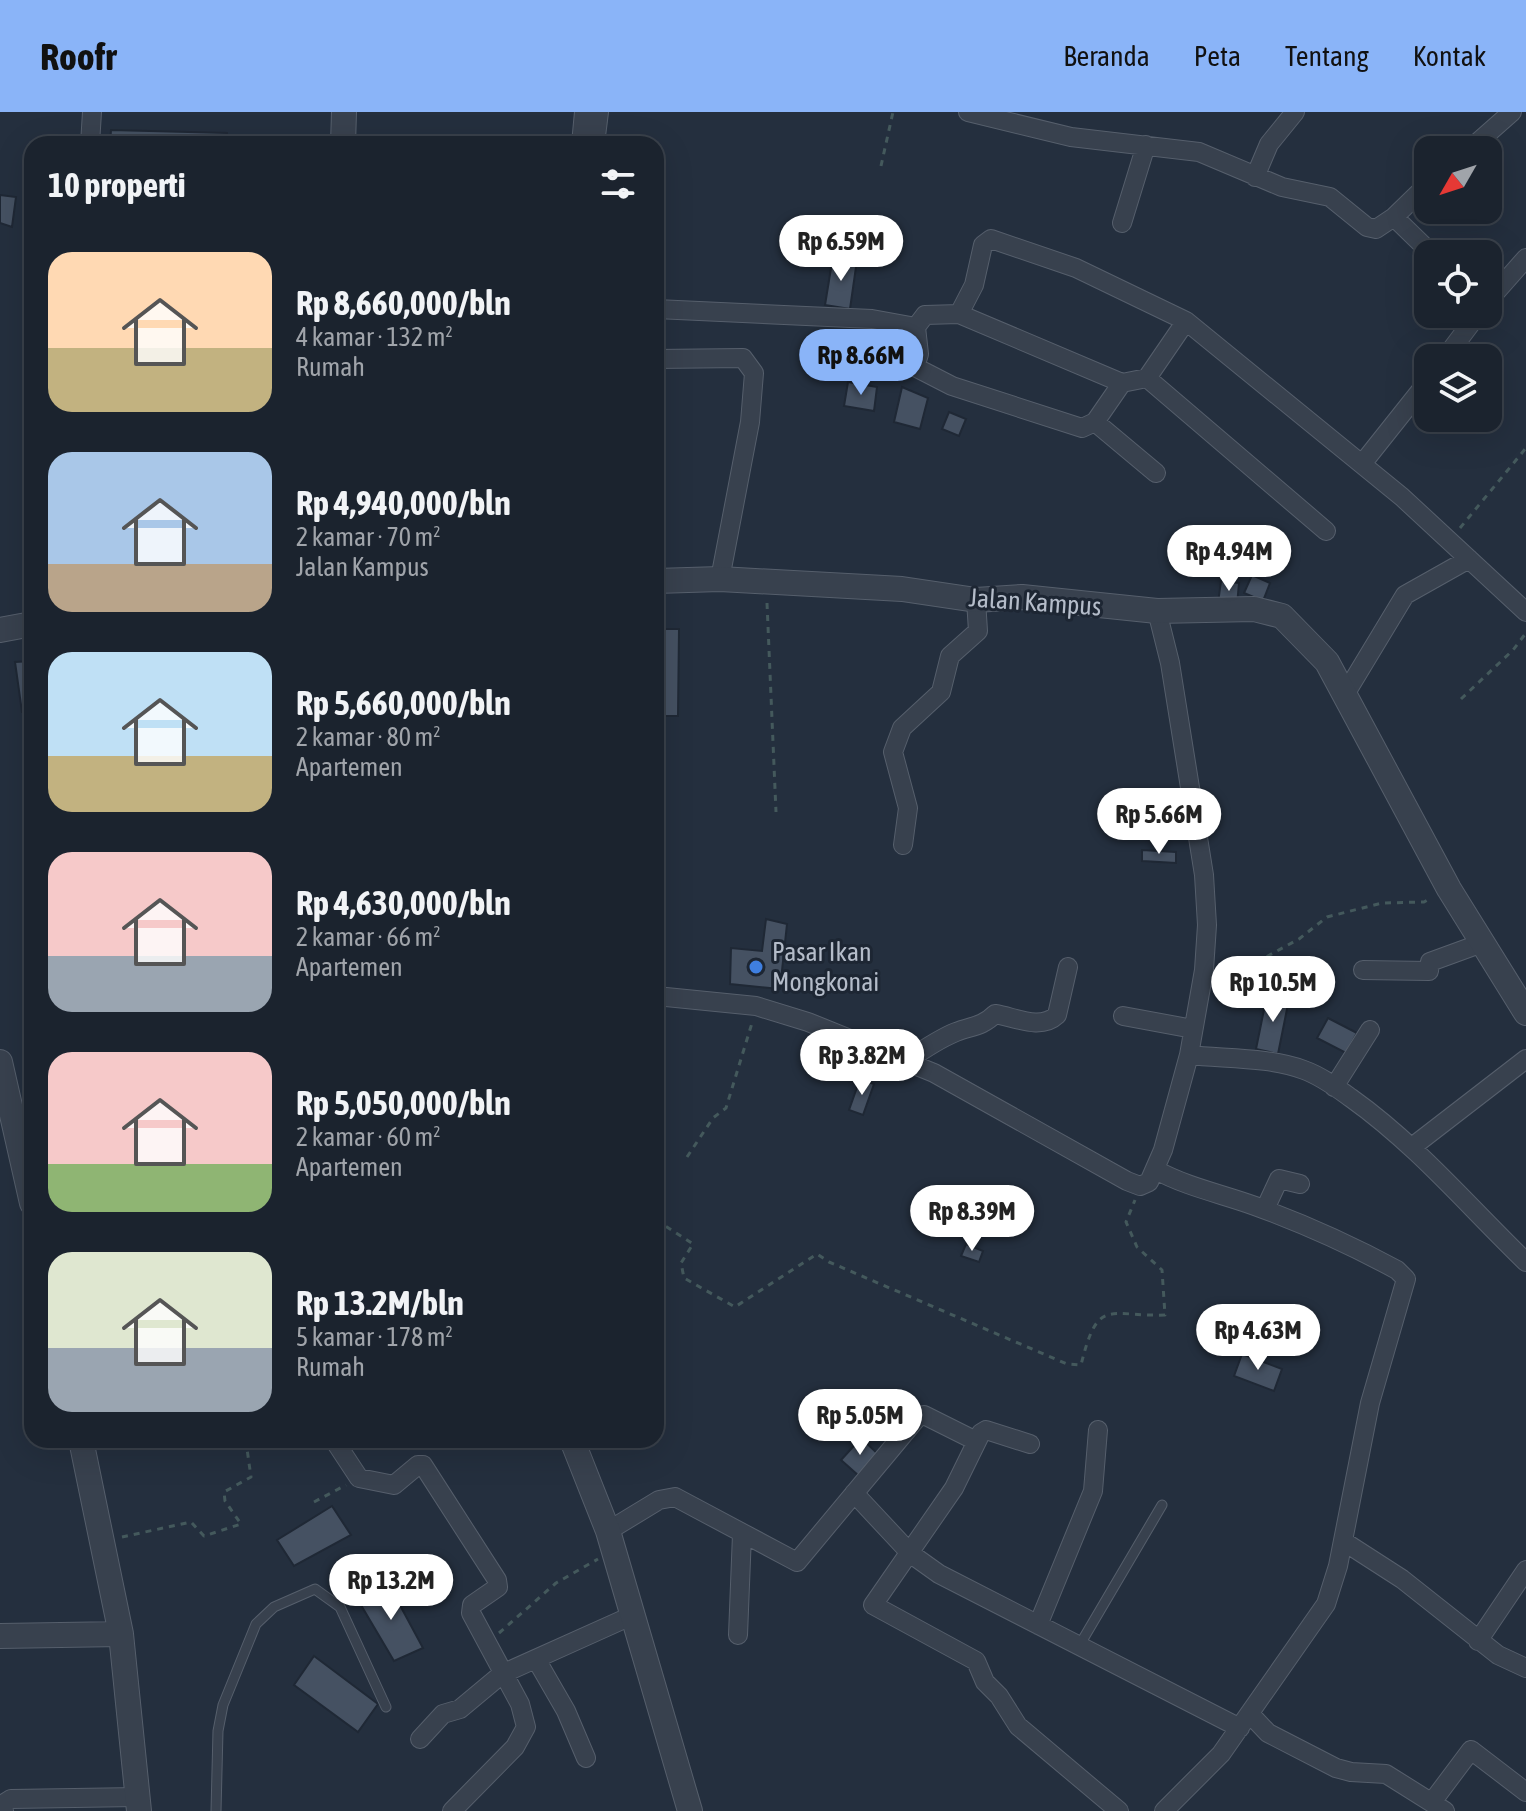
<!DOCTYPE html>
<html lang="id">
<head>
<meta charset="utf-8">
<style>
	:root { --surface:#1b232e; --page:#242b36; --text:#f1f3f6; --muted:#a0a4aa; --line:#39404a; --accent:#8ab4f8 }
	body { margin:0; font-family:"Asap Condensed",sans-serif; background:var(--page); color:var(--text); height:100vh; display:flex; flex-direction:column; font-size:30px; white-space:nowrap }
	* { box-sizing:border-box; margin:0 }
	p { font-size:26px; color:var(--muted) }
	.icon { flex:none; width:44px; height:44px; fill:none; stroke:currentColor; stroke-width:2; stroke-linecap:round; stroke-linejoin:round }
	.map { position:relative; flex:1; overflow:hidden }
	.panel { position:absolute; left:24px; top:24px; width:640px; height:1312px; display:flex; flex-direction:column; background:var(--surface); border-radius:24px; box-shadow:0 8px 32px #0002,0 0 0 2px var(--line) }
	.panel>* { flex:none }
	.needle { width:52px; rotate:231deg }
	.fabs { position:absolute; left:1414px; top:24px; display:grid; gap:16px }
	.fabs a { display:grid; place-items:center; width:88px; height:88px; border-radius:16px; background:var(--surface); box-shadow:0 8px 32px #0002,0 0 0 2px var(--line); font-size:40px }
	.price { position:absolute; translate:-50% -68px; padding:0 18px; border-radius:28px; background:#fff; color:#222; font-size:26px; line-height:52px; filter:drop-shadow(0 2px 4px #0008) }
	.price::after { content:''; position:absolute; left:50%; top:48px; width:24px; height:18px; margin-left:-12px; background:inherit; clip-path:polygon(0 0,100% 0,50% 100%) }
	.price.on { background:var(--accent); color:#111 }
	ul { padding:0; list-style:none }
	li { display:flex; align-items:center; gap:24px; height:200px; padding:0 24px }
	li span { display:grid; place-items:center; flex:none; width:224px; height:160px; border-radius:24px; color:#555 }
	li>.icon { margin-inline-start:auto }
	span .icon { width:96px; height:96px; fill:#fffc; stroke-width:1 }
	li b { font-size:34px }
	h2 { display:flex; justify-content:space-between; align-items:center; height:96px; padding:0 24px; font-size:34px }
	header { display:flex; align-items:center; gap:48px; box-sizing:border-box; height:112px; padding:0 40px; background:var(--accent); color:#111 }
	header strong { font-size:38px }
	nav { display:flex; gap:44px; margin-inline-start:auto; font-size:28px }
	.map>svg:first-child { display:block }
	.building { fill:#455162; stroke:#1f2835; stroke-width:2 }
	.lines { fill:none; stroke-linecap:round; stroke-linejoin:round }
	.service-casing { stroke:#565f6c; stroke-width:11 }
	.minor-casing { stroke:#565f6c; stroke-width:20 }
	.tertiary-casing { stroke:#565f6c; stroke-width:26 }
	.path { stroke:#44595c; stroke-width:3; stroke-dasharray:6 6; stroke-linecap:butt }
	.service { stroke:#38414e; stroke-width:9 }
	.minor { stroke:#38414e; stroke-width:18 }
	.tertiary { stroke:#38414e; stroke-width:24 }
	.shop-dot { fill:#3f7fe0; stroke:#1d2633; stroke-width:3 }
	.labels { text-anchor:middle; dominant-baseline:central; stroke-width:6; stroke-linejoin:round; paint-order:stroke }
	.street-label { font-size:26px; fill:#b4bcc9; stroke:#1d2633 }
	.poi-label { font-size:26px; fill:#b4bcc9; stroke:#1d2633; text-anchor:start }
</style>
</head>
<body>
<header>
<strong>Roofr</strong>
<nav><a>Beranda</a><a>Peta</a><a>Tentang</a><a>Kontak</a></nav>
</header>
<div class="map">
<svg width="1526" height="1699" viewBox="0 0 1526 1699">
	<rect width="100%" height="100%" fill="#242f3e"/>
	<path class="building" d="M111,18L227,21V32H110Z
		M0,83L16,85L12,115L0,111Z
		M833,144L857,148L850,197L825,193Z
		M848,270L877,275L874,299L844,294Z
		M902,275L928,286L920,317L894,310Z
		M949,300L966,307L959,324L942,317Z
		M1252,463L1270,471L1263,489L1244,481Z
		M1221,469L1239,471L1237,493L1218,491Z
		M656,517H679L678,604H656Z
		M32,549V599L22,600L15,550Z
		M1142,738L1176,740V751L1142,749Z
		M766,807L787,812L780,877L730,872L731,836L762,839Z
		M1267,883L1289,887L1278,942L1256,937Z
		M1328,906L1357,921L1346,941L1317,926Z
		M860,967L874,972L863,1003L849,998Z
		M966,1132L983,1139L979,1150L961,1144Z
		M1242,1242L1282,1257L1274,1279L1234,1264Z
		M861,1326L879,1343L859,1364L841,1348Z
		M332,1394L351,1423L294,1454L277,1428Z
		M388,1471L423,1536L394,1549L358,1488Z
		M314,1544L378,1592L358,1620L294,1573Z"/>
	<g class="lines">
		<g class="service-casing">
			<path id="service" d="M1079,1534L1162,1393
				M216,1699L218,1619L223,1593L256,1512L274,1495L315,1477L340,1495L386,1595"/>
		</g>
		<g class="minor-casing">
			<path id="minor" d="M968,0L1071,25L1199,40L1282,75L1330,85L1367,115L1376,117L1394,105L1428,72
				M90,32L92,0
				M581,32L584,0
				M595,32L599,0
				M1469,38L1512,0
				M1255,65L1269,32L1295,0
				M1394,105L1432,142
				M1122,111L1146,33
				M1488,189L1526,146
				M656,197L872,207L916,215L919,242L915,255L952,274L1082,316L1095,310L1122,271L1147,266L1186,209L1402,385L1526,500
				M959,202L1122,271
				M916,215L925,203L959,202L974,173L983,133L991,127L1076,156L1186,209
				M1445,246L1478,202
				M656,247L743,246L754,261L750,310L720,467
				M1147,266L1326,419
				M1095,310L1156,361
				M1362,352L1428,269
				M1344,584L1405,483L1469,447
				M903,733L908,696L893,640L902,616L941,580L950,544L978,519L976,488
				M1363,858L1429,859L1430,850L1482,831
				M656,884L756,894L808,910L934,961L1127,1069L1140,1074L1149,1070L1163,1038L1189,943L1204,858L1207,813L1204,763L1170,551L1157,499
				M1123,904L1193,917
				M1189,943C1226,947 1269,945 1304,958C1321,964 1337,976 1351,986C1417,1033 1469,1095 1526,1150
				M906,949C922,939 938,927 956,920C971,914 982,915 995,902C1015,905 1040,919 1057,903L1068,855
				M1334,975L1370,918
				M1412,1035L1526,947
				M1156,1058C1187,1075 1222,1082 1255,1094C1304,1112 1351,1133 1397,1158L1406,1167L1370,1291L1338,1454L1326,1492L1221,1642L1164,1699
				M1265,1097L1279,1067L1300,1072
				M334,1328L359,1366L394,1373L418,1353H423L497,1468L498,1475L472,1493L471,1501L520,1592L526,1615L515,1635L452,1699
				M1030,1332L986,1318L981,1321L954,1376L873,1493L976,1549L985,1570L999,1584L1018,1614L1119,1699
				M854,1381L911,1442L939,1462L1240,1616
				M608,1419L659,1388L675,1385L797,1450L917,1306L924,1303L976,1329
				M1343,1429L1402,1467L1498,1543L1526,1556
				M1038,1513L1093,1379L1098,1318
				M738,1523L742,1422
				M1478,1529L1526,1458
				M536,1547L566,1599L586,1646
				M1250,1602L1268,1621L1336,1656L1351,1660L1386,1662L1445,1699
				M420,1627L443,1602L460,1597L502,1562L631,1504
				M1432,1690L1471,1638L1526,1680
				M4,1699L3,1692L11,1687L137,1685"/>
		</g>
		<g class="tertiary-casing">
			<path id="tertiary" d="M343,32L344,0
				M656,469L720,467L902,477L976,488L1022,485L1157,499L1254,497L1282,504L1327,550L1449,777L1526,901
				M0,518L32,512
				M0,950L32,1091
				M81,1328L121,1522L139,1699
				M572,1328L608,1419L690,1699
				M0,1524L121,1522"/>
		</g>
		<path class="path" d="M881,54L893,0
			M1460,416L1526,336
			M767,491L776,700
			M1461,587L1513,538L1526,521
			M1221,856L1253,852L1299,827L1327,805L1382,791L1424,790L1431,786
			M687,1045L713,1006L726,996L752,911
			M656,1108L693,1132L681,1151L684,1166L735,1195L817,1142L829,1150L1067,1252L1081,1253C1098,1184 1108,1205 1165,1203L1162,1158L1137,1135L1126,1110L1135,1088
			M314,1390L346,1373
			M122,1425L191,1410L204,1424L241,1412L225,1389L224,1380L251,1365L247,1337L265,1328
			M499,1521L556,1471L598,1447"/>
		<use href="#service" class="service"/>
		<use href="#minor" class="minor"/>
		<use href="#tertiary" class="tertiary"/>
	</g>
	<circle class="shop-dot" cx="756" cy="855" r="8"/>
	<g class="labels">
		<g class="street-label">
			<text transform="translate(1035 490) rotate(4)">Jalan Kampus</text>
		</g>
		<g class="poi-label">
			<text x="772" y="840">Pasar Ikan<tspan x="772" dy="30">Mongkonai</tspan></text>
		</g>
	</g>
</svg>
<div class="fabs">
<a><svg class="needle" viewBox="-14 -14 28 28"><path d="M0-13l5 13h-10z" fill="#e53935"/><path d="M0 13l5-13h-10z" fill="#a0a4aa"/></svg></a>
<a><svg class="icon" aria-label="locate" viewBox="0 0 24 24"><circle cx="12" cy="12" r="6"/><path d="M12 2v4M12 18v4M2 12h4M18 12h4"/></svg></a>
<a><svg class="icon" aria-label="layers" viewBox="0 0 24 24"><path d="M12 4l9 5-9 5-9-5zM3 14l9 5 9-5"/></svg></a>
</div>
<b class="price" style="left:841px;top:171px">Rp 6.59M</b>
<b class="price on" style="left:861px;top:285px">Rp 8.66M</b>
<b class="price" style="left:1229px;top:481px">Rp 4.94M</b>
<b class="price" style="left:1159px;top:744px">Rp 5.66M</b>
<b class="price" style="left:1273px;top:912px">Rp 10.5M</b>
<b class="price" style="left:862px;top:985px">Rp 3.82M</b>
<b class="price" style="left:972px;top:1141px">Rp 8.39M</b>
<b class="price" style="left:1258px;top:1260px">Rp 4.63M</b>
<b class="price" style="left:860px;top:1345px">Rp 5.05M</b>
<b class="price" style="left:391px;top:1510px">Rp 13.2M</b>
<section class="panel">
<h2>10 properti<svg class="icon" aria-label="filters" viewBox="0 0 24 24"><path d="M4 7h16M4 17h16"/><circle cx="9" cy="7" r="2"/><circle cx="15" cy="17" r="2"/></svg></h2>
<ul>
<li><span style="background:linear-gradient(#ffd9b3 60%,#c2b280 0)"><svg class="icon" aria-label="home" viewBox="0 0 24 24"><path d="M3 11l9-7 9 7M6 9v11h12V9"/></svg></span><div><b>Rp 8,660,000/bln</b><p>4 kamar · 132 m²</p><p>Rumah</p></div></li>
<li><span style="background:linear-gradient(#a9c7e8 70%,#b9a48a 0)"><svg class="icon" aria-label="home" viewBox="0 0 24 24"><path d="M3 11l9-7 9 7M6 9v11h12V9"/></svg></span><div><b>Rp 4,940,000/bln</b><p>2 kamar · 70 m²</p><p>Jalan Kampus</p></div></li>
<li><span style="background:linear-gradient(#bfe0f5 65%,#c2b280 0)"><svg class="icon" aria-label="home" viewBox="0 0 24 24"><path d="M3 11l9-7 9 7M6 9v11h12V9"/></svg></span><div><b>Rp 5,660,000/bln</b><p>2 kamar · 80 m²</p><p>Apartemen</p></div></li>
<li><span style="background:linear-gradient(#f6c9c9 65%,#9aa5b1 0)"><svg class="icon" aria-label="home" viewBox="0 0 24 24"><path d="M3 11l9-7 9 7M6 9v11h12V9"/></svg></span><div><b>Rp 4,630,000/bln</b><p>2 kamar · 66 m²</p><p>Apartemen</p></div></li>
<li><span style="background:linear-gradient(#f6c9c9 70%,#8fb573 0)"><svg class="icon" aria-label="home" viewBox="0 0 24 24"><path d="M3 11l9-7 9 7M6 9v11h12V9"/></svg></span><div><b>Rp 5,050,000/bln</b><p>2 kamar · 60 m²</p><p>Apartemen</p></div></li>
<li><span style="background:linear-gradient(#dfe7d0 60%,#9aa5b1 0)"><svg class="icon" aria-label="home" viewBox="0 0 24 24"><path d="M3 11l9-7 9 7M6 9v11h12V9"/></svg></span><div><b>Rp 13.2M/bln</b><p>5 kamar · 178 m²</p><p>Rumah</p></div></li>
</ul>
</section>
</div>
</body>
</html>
